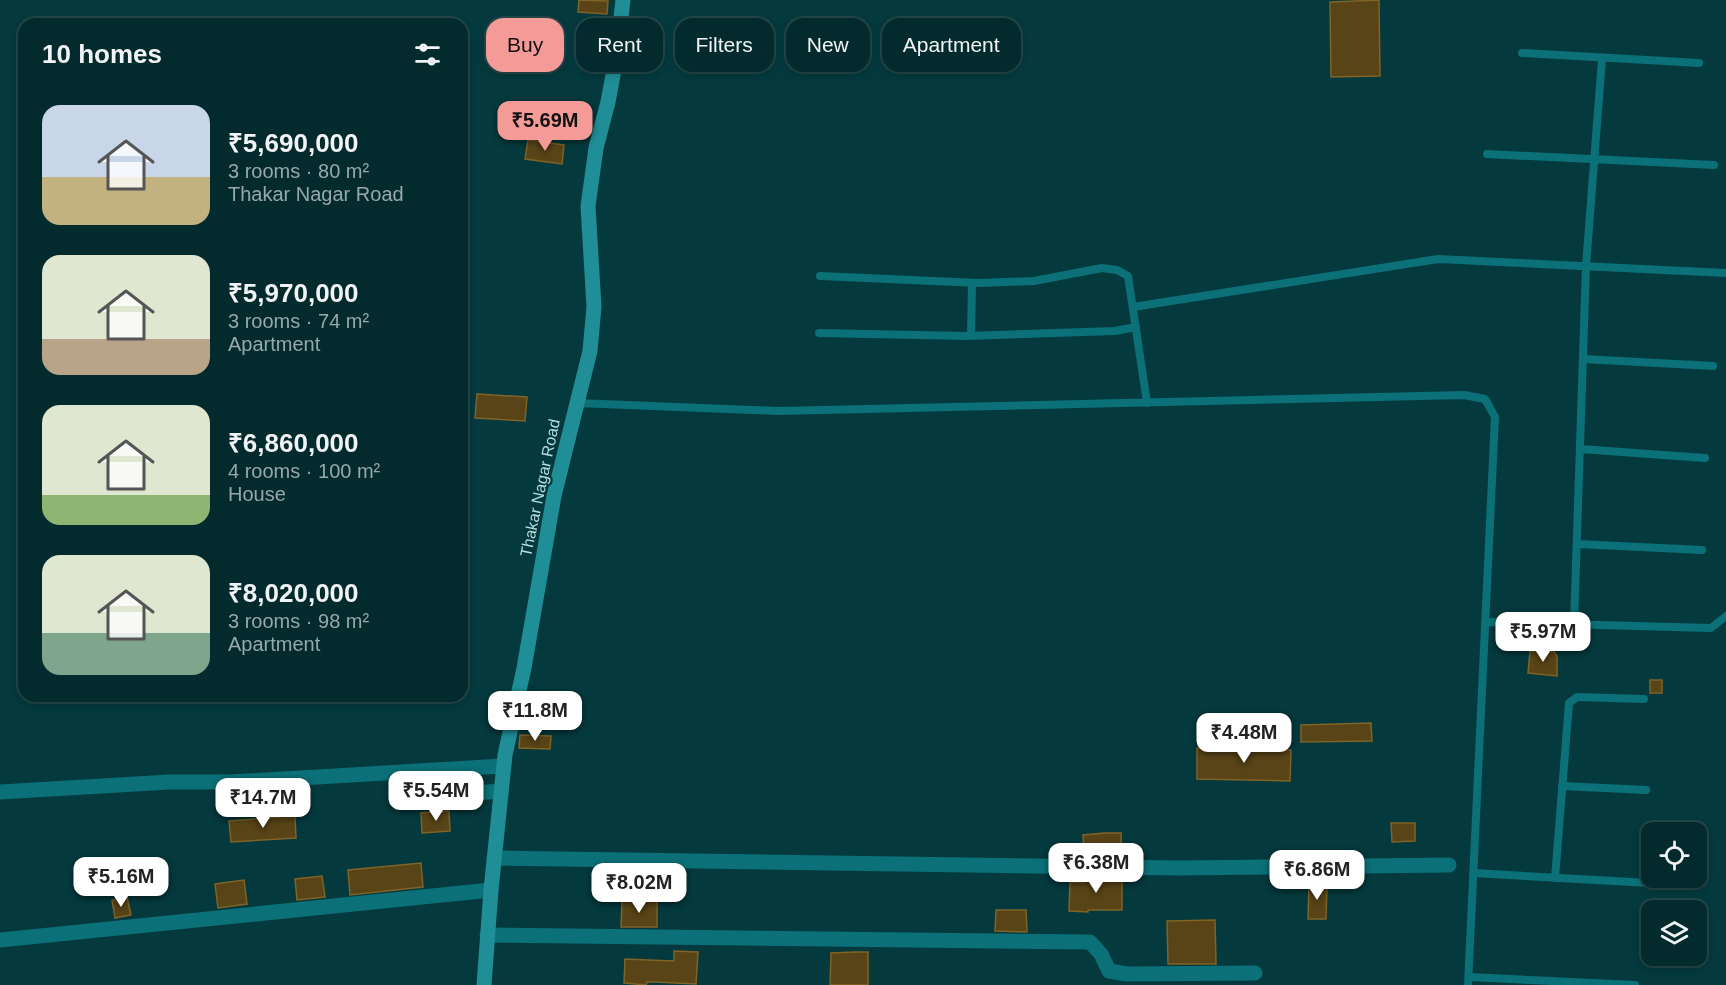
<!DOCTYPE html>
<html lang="en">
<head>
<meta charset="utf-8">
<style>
	:root { --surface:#032b2e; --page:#0d3336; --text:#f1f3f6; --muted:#97a7aa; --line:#24474a; --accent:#f59b97 }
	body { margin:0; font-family:Helvetica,sans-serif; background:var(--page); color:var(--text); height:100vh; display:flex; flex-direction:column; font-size:22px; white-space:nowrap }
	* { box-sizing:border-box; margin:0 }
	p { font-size:20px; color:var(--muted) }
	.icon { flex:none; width:33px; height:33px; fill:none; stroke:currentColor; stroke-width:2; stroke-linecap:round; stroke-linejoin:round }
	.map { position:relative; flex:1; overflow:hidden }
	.panel { position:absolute; left:18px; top:18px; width:450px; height:684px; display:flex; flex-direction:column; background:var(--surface); border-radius:18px; box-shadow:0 3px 9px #0003,0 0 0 2px var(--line) }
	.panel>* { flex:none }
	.guide { position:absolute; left:486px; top:18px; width:570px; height:54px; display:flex; gap:12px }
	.fabs { position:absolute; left:1641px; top:822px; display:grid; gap:12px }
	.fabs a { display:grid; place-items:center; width:66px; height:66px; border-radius:12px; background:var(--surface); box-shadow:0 3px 9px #0003,0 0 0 2px var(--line); font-size:30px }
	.price { position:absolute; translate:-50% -51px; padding:0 14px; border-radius:12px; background:#fff; color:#222; font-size:20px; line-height:39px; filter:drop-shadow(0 2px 3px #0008) }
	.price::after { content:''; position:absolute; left:50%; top:36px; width:18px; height:14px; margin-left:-9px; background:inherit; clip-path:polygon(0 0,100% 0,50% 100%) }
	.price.on { background:var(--accent); color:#111 }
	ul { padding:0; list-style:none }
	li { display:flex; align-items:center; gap:18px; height:150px; padding:0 24px }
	li span { display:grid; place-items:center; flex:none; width:168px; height:120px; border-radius:18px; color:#555 }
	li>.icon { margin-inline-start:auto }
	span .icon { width:72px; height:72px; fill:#fffc; stroke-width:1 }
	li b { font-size:26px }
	h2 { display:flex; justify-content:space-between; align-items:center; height:72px; padding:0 24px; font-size:26px }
	.tag { padding:0 21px; border-radius:18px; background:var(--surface); box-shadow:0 3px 9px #0003,0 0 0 2px var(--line); font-size:21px; line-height:54px }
	.tag.on { background:var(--accent); color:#111 }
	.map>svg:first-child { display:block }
	.building { fill:#594417; stroke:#806326; stroke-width:1.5 }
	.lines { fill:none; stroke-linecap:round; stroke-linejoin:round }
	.lane { stroke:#0b7077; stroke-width:8 }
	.street { stroke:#0b7077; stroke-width:15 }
	.secondary { stroke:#1f8e96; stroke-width:15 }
	.labels { text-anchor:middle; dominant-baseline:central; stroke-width:4.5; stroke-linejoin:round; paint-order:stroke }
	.street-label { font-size:16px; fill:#b5dee1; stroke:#04393d }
</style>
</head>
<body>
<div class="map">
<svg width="1726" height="985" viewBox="0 0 1726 985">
	<rect width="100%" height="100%" fill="#04393d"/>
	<path class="building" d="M579,0L608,1L607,14L578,12Z
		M1379,0L1380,76L1331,77L1330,2Z
		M528,140L564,145L562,164L525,159Z
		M477,394L527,397L525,421L475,418Z
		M1530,651L1554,652L1557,656V676L1528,673Z
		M1650,680H1662V693H1650Z
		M1371,723L1372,741L1301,742V725Z
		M520,735L551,736L550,749L519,748Z
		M1197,748L1291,750L1290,781L1197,779Z
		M431,787L432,807L397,808L396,788Z
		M449,811L450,831L422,833L421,813Z
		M295,816L296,838L231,842L229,821Z
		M1391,823H1415V841L1392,842Z
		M1104,833H1121L1122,857H1084L1083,835Z
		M421,863L423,887L350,895L348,870Z
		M322,876L325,897L297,900L295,879Z
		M1084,876L1122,877V910H1088V912L1069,911L1070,882H1084Z
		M244,880L247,904L218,908L215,884Z
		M1309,883L1327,884L1326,919H1308Z
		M127,897L131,915L115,918L112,900Z
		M622,901H657V927H621Z
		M996,910H1026L1027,932L995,931Z
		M1215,920L1216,964H1168L1167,921Z
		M674,951L698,952L696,984L655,982H647L646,985L624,983L625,959L674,961Z
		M855,952H868V985H830L831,953Z"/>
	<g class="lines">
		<path class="lane" d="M1522,53L1699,63
			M1487,154L1714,165
			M820,276L979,283L1034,281L1102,268L1117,270L1128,276L1147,403
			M1133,307L1438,259L1726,273
			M819,333L967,336L1115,331L1136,327
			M971,336L972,283
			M1583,359L1713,366
			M577,403L778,411L1464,395L1485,399L1495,417L1468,985
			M1580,449L1705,458
			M1577,544L1702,550
			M1485,622L1711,628L1726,616
			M1574,624L1586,266L1602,59
			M1562,786L1646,790
			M1473,873L1649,883
			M1555,878L1569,703L1577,697L1644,699
			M1469,977L1635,985"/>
		<path class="street" d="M0,792L169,782H231L503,766
			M451,795L500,791
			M494,858L1178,868L1449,865
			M487,935L1090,942L1101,954L1109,971L1127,974L1255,973
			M0,940L491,890"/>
		<path class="secondary" d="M484,985L491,890L505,755L524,668L554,496L590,351L594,307L588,206L596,148L608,102L617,54L623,0"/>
	</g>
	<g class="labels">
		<g class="street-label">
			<text transform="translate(540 488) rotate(-78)">Thakar Nagar Road</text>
		</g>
	</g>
</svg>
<div class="fabs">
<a><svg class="icon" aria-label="locate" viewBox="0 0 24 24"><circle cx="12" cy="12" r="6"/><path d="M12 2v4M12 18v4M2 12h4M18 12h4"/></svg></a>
<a><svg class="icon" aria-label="layers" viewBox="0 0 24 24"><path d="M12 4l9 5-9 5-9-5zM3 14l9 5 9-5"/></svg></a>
</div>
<b class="price on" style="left:545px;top:152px">₹5.69M</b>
<b class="price" style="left:1543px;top:663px">₹5.97M</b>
<b class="price" style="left:535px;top:742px">₹11.8M</b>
<b class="price" style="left:1244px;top:764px">₹4.48M</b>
<b class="price" style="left:436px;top:822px">₹5.54M</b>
<b class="price" style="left:263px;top:829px">₹14.7M</b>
<b class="price" style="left:1096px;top:894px">₹6.38M</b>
<b class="price" style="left:1317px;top:901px">₹6.86M</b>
<b class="price" style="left:121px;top:908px">₹5.16M</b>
<b class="price" style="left:639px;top:914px">₹8.02M</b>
<div class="guide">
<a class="tag on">Buy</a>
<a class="tag">Rent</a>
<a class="tag">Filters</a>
<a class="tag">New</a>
<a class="tag">Apartment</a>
</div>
<section class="panel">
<h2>10 homes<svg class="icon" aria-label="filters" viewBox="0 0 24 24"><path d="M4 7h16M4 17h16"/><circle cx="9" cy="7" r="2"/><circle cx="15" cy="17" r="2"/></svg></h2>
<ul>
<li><span style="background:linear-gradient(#c9d6e8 60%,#c2b280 0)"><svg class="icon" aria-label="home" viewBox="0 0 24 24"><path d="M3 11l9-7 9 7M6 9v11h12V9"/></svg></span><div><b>₹5,690,000</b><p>3 rooms · 80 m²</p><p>Thakar Nagar Road</p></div></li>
<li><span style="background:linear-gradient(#dfe7d0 70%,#b9a48a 0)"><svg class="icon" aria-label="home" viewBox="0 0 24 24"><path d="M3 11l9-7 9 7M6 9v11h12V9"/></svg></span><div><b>₹5,970,000</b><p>3 rooms · 74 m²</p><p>Apartment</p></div></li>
<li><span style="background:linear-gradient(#dfe7d0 75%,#8fb573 0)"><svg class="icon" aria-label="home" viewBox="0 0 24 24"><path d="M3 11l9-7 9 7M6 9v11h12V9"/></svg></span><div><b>₹6,860,000</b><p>4 rooms · 100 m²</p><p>House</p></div></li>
<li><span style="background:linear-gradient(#dfe7d0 65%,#7fa58c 0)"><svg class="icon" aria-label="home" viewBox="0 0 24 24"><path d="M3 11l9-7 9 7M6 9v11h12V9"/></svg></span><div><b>₹8,020,000</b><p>3 rooms · 98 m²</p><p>Apartment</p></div></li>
</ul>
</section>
</div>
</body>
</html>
